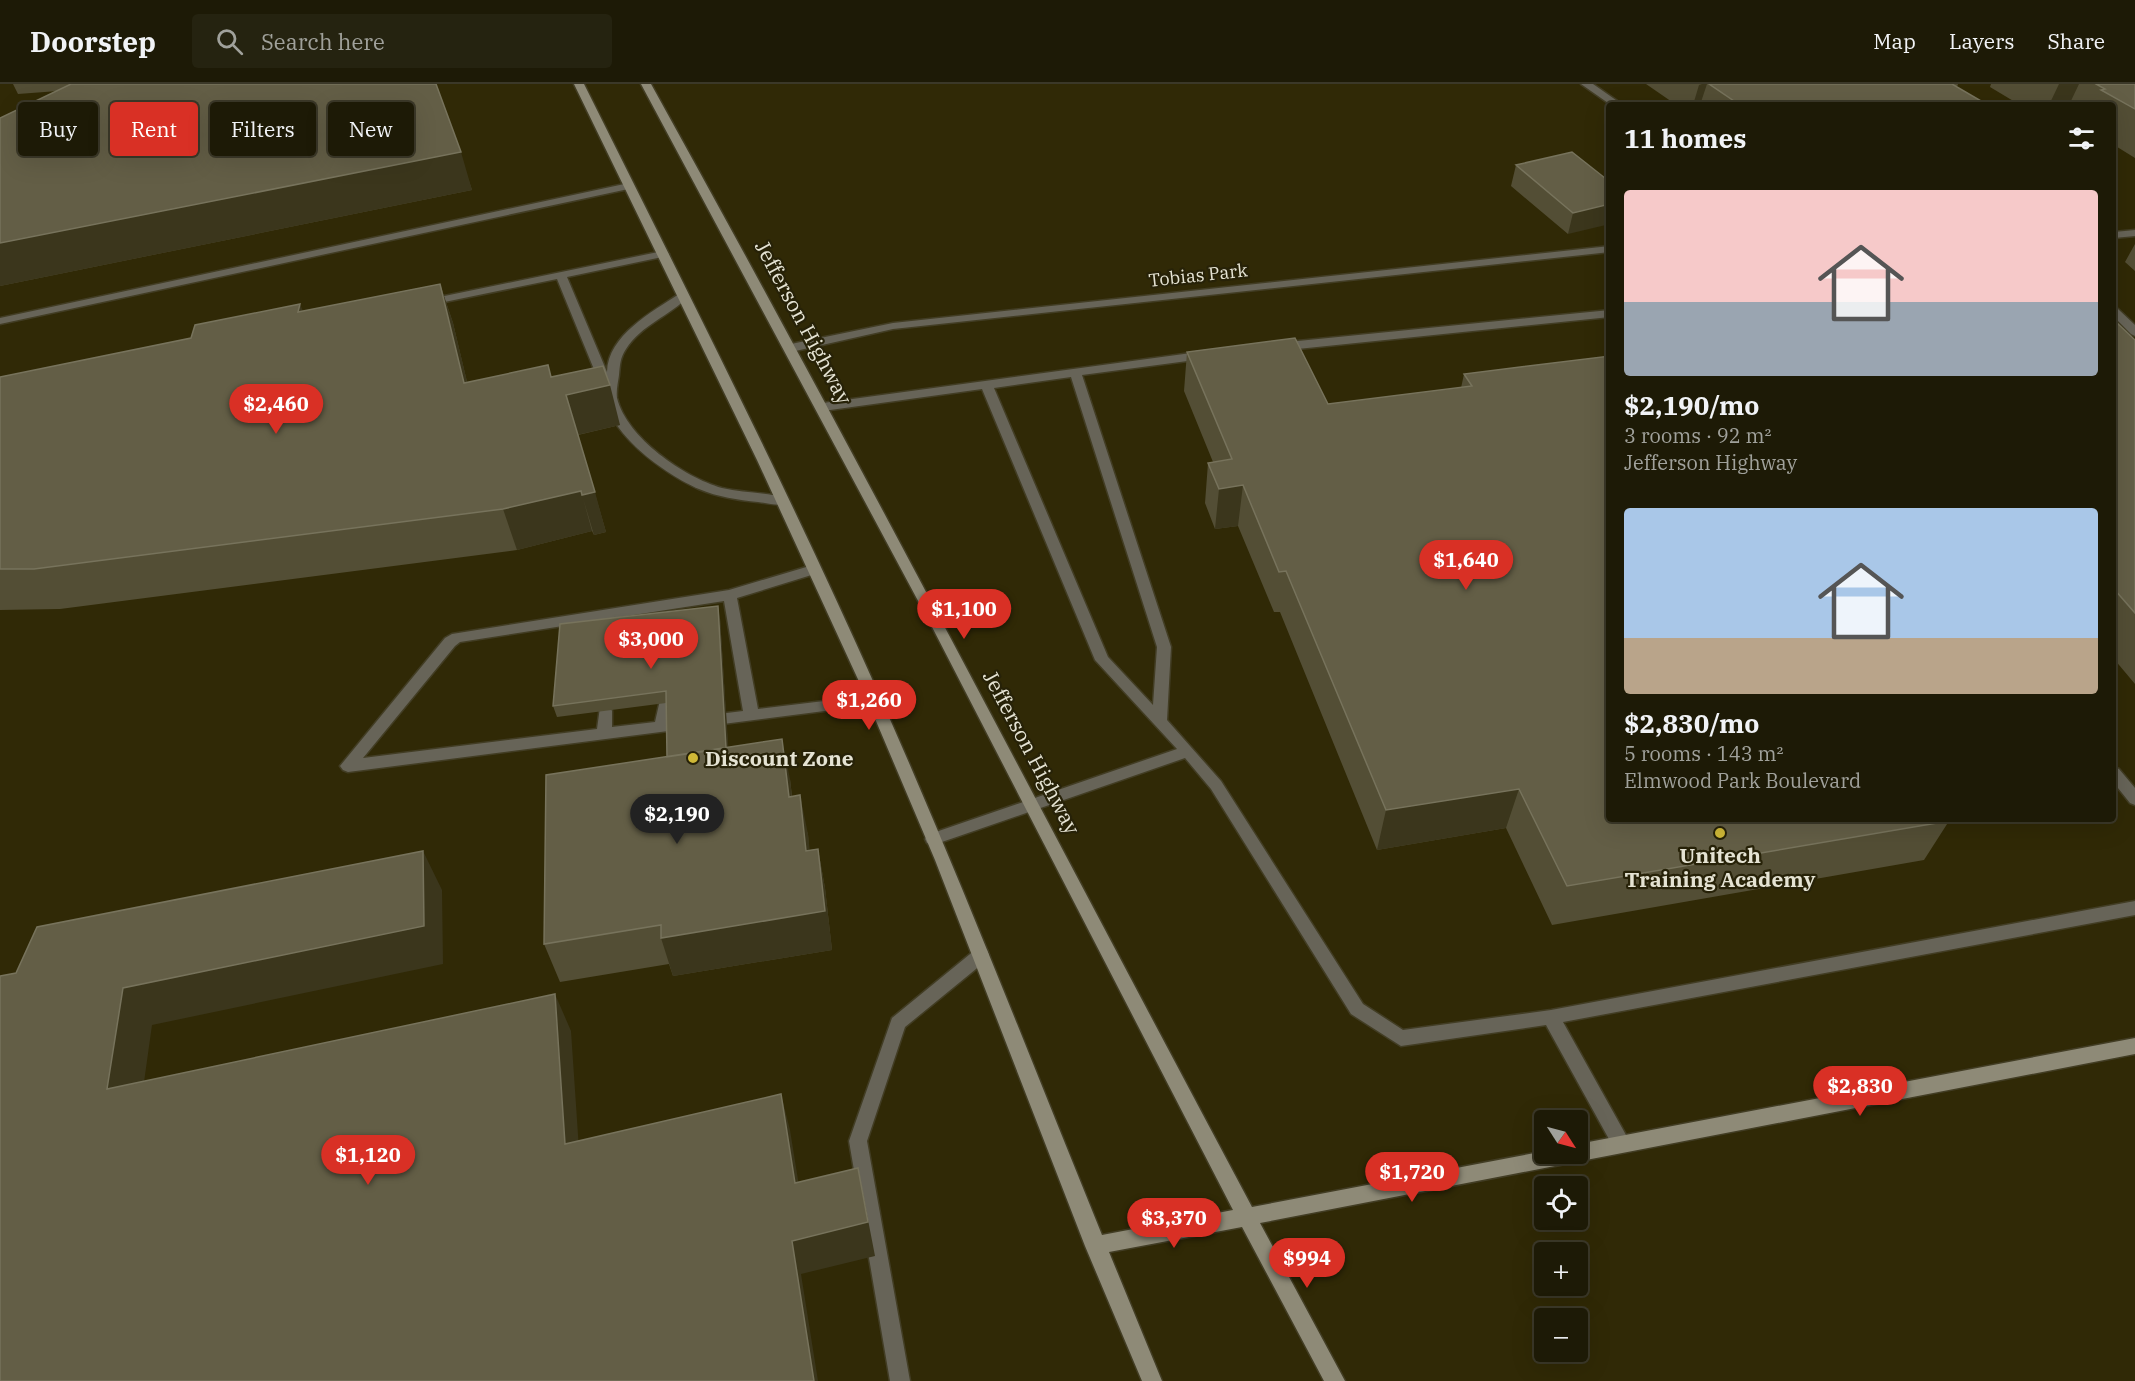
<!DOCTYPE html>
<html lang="en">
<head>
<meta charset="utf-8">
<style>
	:root { --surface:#1d1a06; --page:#252310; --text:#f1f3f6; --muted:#a0a19b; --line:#3b3828; --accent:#d93025 }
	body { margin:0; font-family:"IBM Plex Serif",serif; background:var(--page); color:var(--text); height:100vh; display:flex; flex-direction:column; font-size:22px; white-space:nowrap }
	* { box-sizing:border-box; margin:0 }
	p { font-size:20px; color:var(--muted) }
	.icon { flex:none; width:33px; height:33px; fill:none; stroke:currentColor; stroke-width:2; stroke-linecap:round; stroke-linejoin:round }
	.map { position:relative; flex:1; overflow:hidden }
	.sheet { position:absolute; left:1606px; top:18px; width:510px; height:720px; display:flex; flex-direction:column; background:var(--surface); border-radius:6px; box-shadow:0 6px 24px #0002,0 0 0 2px var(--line) }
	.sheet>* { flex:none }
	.hud { position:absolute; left:18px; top:18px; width:570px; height:54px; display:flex; gap:12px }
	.needle { width:39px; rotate:126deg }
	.tools { position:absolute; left:1534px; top:1026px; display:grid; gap:12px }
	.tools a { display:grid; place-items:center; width:54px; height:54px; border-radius:6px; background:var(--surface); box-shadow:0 6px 24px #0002,0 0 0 2px var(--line); font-size:30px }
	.price { position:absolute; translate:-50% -51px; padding:0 14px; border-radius:21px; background:var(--accent); color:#fff; font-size:20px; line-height:39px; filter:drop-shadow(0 2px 3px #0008) }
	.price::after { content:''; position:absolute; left:50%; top:36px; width:18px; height:14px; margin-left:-9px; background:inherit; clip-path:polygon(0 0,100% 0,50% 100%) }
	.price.active { background:#222; color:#fff }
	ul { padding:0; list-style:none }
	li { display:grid; align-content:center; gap:12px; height:318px; padding:0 18px }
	li span { display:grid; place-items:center; height:186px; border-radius:6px; color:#555 }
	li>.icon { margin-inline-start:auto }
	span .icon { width:108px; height:108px; fill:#fffc; stroke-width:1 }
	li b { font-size:26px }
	h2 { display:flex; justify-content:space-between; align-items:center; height:72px; padding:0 18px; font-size:26px }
	.pill { padding:0 21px; border-radius:6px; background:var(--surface); box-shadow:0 6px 24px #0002,0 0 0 2px var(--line); font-size:21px; line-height:54px }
	.pill.active { background:var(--accent); color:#fff }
	header { display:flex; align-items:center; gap:36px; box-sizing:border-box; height:84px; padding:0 30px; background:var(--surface); border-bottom:2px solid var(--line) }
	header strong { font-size:28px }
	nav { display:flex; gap:33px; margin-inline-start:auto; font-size:21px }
	.search { width:420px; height:54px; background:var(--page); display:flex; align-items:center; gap:15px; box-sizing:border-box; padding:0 21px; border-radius:6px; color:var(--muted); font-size:22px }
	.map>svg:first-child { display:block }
	.built { fill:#302906; fill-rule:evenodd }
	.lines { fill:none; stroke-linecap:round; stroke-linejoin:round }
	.lane-casing { stroke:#423d24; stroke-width:3 }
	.secondary-casing { stroke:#423d24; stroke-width:3 }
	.lane { fill:#676458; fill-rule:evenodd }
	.secondary { fill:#8e8a77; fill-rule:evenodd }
	.wall { fill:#534e35 }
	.shaded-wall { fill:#3b361c }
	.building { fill:#635e46; stroke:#77735c; stroke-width:1.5 }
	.poi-dot { fill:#cfb837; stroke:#272208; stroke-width:2 }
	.labels { text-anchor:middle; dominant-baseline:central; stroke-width:4.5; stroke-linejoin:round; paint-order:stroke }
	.far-street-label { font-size:18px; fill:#e5e3d3; stroke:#272208 }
	.street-label { font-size:21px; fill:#e5e3d3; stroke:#272208 }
	.poi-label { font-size:21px; font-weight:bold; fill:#e5e3d3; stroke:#272208; text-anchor:start }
</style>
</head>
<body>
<header>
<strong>Doorstep</strong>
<div class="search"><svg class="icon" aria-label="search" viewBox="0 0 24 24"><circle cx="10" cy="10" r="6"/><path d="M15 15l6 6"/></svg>Search here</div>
<nav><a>Map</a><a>Layers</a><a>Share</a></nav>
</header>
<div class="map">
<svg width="2135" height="1297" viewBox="0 0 2135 1297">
	<rect width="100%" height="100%" fill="#272208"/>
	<path class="built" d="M0,0H2135V1297H0ZM1610,21H2114V735H1610ZM1545,1036H1578V1070H1545ZM1545,1102H1578V1136H1545ZM1545,1168H1578V1202H1545ZM1545,1234H1578V1268H1545Z"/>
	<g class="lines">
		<g class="lane-casing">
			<path id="lane" d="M1581,0H1593L1623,21H1611Z
				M629,99L634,102L633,104L0,240V234Z
				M2135,146V152L2114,154V148Z
				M1610,162V168L893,245L791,268L785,264L791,260L893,239Z
				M663,167L669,170L667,172L567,193L607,288C608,251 652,228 679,210L683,209L689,212C670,232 641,241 626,265C620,274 620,281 619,291C618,299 616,306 617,314C627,354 684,393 722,404C743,409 765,408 786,414L788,417L786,420C777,422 767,419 758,418C738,416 718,413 699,405C665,390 601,346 605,303L600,300L557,195L425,222L419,219L425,216Z
				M2114,224L2118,225L2135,241V252L2131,250L2114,233Z
				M1610,226V233L1278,267L1272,263L1278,259Z
				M1206,267L1212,271L1210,274L1082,291L1171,563L1167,636L1221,697L1363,920L1403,946L1551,926L2135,817V831L1563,938L1631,1060L1629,1066L1622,1068L1615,1066L1546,941L1401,962L1351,930L1211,705L1185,674L939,759L933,761L927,759L925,755L927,751L1177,665L1095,576L982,305L823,327L817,323L823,319ZM1071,293L1157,563L1153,621L1108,573L994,304Z
				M813,481L820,486L818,489L737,514L758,625L874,611L879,612L881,616L879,620L348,688L343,686L340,682L445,554L452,550L729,506ZM724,517L743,627L670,636L672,620L670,616H660L655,638L612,643V627L610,623H600L597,645L363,674L455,562L460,558Z
				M2114,683L2119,685L2135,704V721L2130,719L2114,699Z
				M981,864L987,866L989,871L987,876L905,943L867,1057L910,1297H890L849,1057L892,934L975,866Z"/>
		</g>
		<g class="secondary-casing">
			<path id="secondary" d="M574,0H584C684,201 786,401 877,606C957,785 1028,969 1102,1151L1233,1126L931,541L641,0H651C857,371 1052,748 1252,1123L1545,1067V1070H1578V1060L2135,954V970L1260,1139L1345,1297H1324L1242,1143L1109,1168L1162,1297H1142L1085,1162L935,776L862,604L757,376Z"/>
		</g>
		<use href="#lane" class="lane"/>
		<use href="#secondary" class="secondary"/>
	</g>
	<path class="wall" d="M13,0H436L472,106L0,202V34L58,7L18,10Z
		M1646,0H1958L1957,3L1988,21H1675V20Z
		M1991,0H2135V74L2114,61V21H2020L1990,3Z
		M1516,81L1610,98L1568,150L1511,102Z
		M2135,160V187L2125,178Z
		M440,200L453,239L467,298L551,293L620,341L578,351L606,448L594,451L592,447L517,466L60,525L0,526V293L191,254L303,227Z
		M2114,236L2135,256V600L2114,575Z
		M1187,268L1328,320L1461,304L1464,290L1949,737L1924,776L1552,841L1506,744L1377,766L1280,528H1274L1238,442L1215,445L1205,419L1208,379L1213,378L1184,307Z
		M720,534L728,664L790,695L792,712L808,750L809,766L818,765L825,804L832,866L673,892L669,880L560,898L544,860L667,673L666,619L557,633L553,622Z"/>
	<path class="shaded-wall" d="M1702,0H1707L1700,21H1693L1699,1Z
		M2059,0H2079L2069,21H2049Z
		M461,68L472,106L0,202V159Z
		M1610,120V140L1568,150L1573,129Z
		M440,200L453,239L477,339L464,299Z
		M300,220L316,259L298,228Z
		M610,301L620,341L577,351L566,311Z
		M1243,401L1238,442L1215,445L1219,405Z
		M581,407L592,447L517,466L503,425Z
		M595,408L606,448L594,451L582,411Z
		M718,522L720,534L731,704L728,693Z
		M782,655L790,695L796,752L789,713Z
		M1519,705L1506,744L1377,766L1386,726Z
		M800,711L808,750L814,806L806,767Z
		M818,765L825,804L832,866L673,892L661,854Z
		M423,767L442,806L443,880L152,941L138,1041L107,1005L123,904Z
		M555,910L571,947L581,1095L565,1060Z
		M781,1010L790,1046L804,1133L795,1099Z
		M858,1084L875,1172L801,1190L818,1297H814L792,1157Z"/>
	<path class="building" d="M71,0H436L461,68L0,159V34Z
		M1709,0H1952L1988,21H1740Z
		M2096,0H2135V25L2101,6L2105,5Z
		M1572,68L1610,98V120L1573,129L1516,81Z
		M440,200L464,299L548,281L551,293L603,282L610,301L566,311L595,408L582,411L581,407L503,425L34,485H0V293L191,254L195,241L300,220L298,228Z
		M2114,236L2135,256V529L2114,505Z
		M1295,254L1328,320L1472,302L1464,290L1610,272V735H1947L1949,737L1567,802L1519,705L1386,726L1286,487L1279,488L1243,401L1219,405L1208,379L1232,375L1187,268Z
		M718,522L726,664L667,673L666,607L553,622L560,540Z
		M782,655L789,713L800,711L806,767L818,765L825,827L661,854V841L544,860L546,691Z
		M423,767L424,842L123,904L107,1005L555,910L565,1060L781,1010L795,1099L858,1084L868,1138L792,1157L814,1297H0V892L16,889L37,843Z"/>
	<g class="poi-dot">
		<circle cx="693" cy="674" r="6"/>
		<circle cx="1720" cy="749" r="6"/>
	</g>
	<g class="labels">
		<g class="far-street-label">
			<text transform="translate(1198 191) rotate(-6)">Tobias Park</text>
		</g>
		<g class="street-label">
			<text transform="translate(804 238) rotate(62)">Jefferson Highway</text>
			<text transform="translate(1032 668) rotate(62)">Jefferson Highway</text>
		</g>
		<g class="poi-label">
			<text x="705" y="674">Discount Zone</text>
			<text x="1720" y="771" text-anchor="middle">Unitech<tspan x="1720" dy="24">Training Academy</tspan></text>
		</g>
	</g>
</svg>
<div class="tools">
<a><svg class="needle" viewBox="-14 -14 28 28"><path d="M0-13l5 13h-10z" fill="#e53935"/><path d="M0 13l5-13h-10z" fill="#a0a19b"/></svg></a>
<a><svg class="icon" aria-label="locate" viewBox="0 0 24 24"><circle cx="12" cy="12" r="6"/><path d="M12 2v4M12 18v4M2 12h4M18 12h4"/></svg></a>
<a>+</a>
<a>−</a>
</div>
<b class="price" style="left:276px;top:351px">$2,460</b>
<b class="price" style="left:1466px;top:507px">$1,640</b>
<b class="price" style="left:964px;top:556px">$1,100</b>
<b class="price" style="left:651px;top:586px">$3,000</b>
<b class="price" style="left:869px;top:647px">$1,260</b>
<b class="price active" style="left:677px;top:761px">$2,190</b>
<b class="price" style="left:1860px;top:1033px">$2,830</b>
<b class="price" style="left:368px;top:1102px">$1,120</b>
<b class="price" style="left:1412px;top:1119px">$1,720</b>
<b class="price" style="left:1174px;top:1165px">$3,370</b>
<b class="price" style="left:1307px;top:1205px">$994</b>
<div class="hud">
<a class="pill">Buy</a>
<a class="pill active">Rent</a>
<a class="pill">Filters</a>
<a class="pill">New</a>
</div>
<section class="sheet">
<h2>11 homes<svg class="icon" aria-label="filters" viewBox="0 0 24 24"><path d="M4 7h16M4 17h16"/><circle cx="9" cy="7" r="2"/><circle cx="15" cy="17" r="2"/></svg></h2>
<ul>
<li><span style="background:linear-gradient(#f6c9c9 60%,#9aa5b1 0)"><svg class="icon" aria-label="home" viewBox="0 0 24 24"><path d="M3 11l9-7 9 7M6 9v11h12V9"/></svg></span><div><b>$2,190/mo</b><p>3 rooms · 92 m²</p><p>Jefferson Highway</p></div></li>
<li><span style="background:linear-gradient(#a9c7e8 70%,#b9a48a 0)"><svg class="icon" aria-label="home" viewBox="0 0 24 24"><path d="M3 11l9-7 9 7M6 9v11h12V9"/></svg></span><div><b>$2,830/mo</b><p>5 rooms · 143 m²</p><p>Elmwood Park Boulevard</p></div></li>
</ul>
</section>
</div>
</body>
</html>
